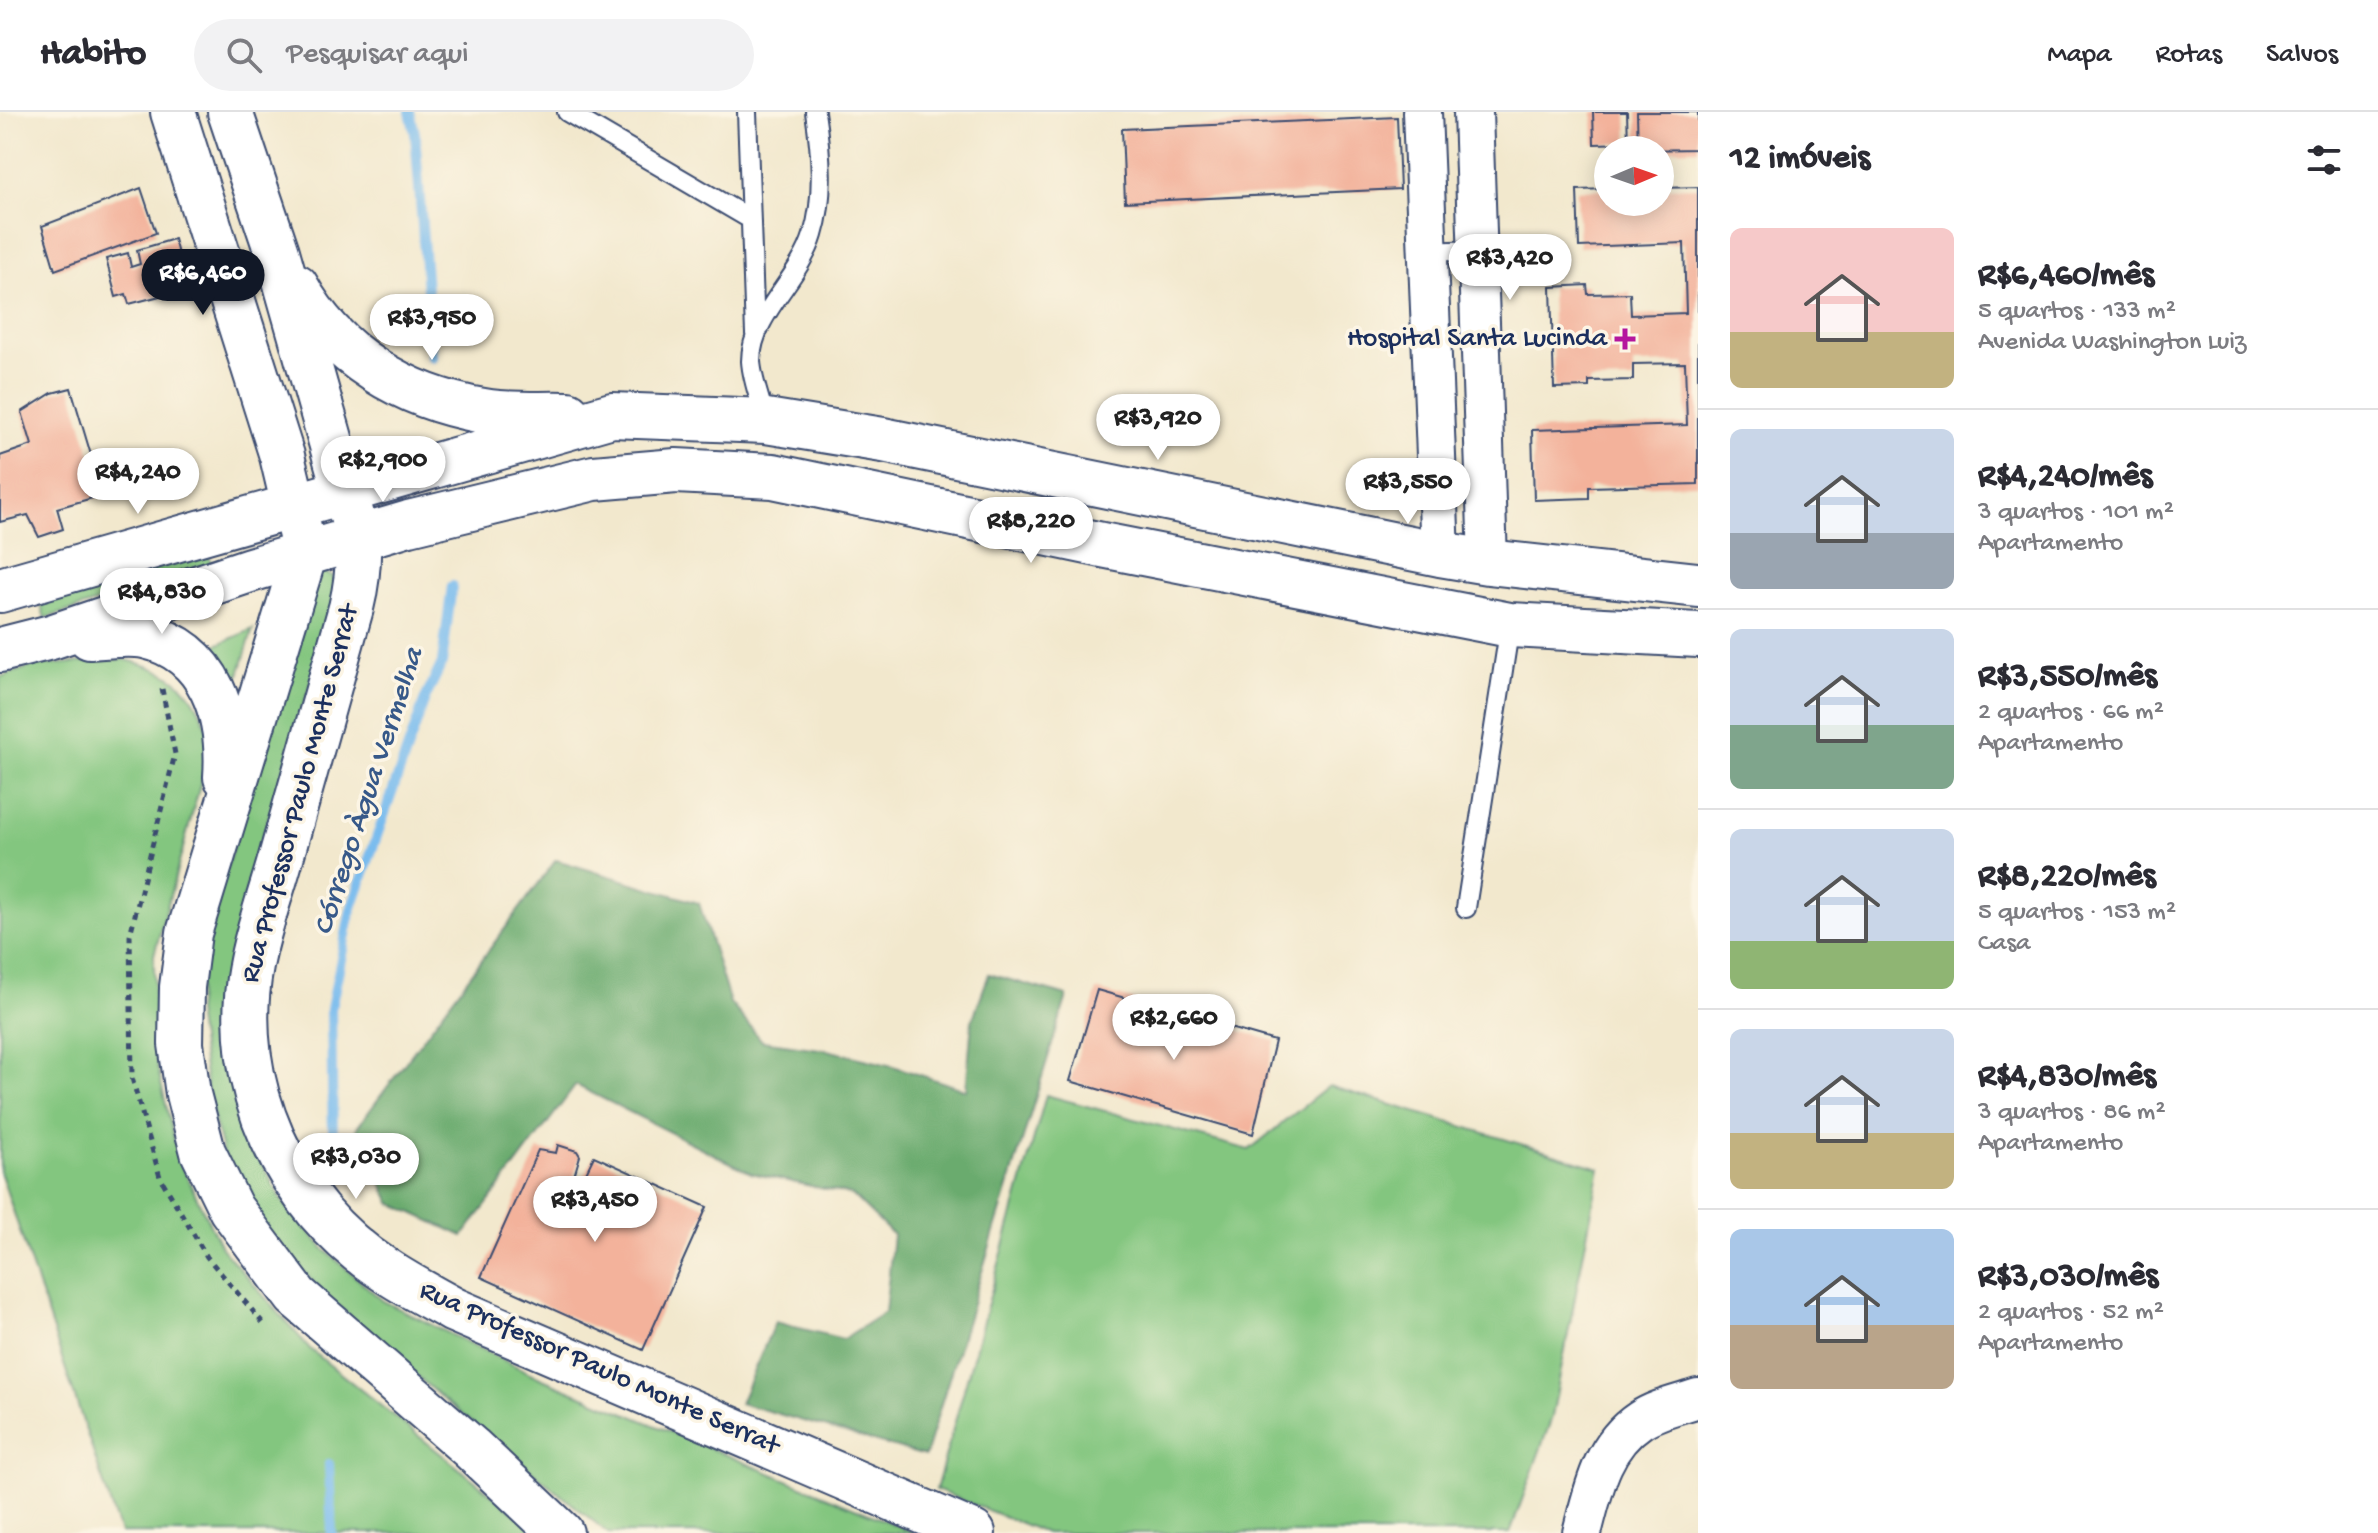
<!DOCTYPE html>
<html lang="pt">
<head>
<meta charset="utf-8">
<style>
	:root { --surface:#fff; --page:#f2f2f3; --text:#2b2b33; --muted:#7c7c81; --line:#e1e1e2; --accent:#111827 }
	body { margin:0; font-family:"Gochi Hand",sans-serif; background:var(--page); color:var(--text); height:100vh; display:flex; flex-direction:column; font-size:30px; white-space:nowrap }
	* { box-sizing:border-box; margin:0 }
	p { font-size:26px; color:var(--muted) }
	.icon { flex:none; width:44px; height:44px; fill:none; stroke:currentColor; stroke-width:2; stroke-linecap:round; stroke-linejoin:round }
	.map { position:relative; flex:1; overflow:hidden }
	.panel { display:flex; flex-direction:column; background:var(--surface); width:680px }
	.panel>* { flex:none }
	.needle { width:52px; rotate:88deg }
	.buttons { position:absolute; left:1594px; top:24px; display:grid; gap:16px }
	.buttons a { display:grid; place-items:center; width:80px; height:80px; border-radius:50%; background:var(--surface); box-shadow:0 4px 20px #0003; font-size:40px }
	.price { position:absolute; translate:-50% -68px; padding:0 18px; border-radius:28px; background:#fff; color:#222; font-size:26px; line-height:52px; filter:drop-shadow(0 2px 4px #0008) }
	.price::after { content:''; position:absolute; left:50%; top:48px; width:24px; height:18px; margin-left:-12px; background:inherit; clip-path:polygon(0 0,100% 0,50% 100%) }
	.price.on { background:var(--accent); color:#fff }
	ul { padding:0; list-style:none }
	li { display:flex; align-items:center; gap:24px; height:200px; padding:0 32px }
	li+li { border-top:2px solid var(--line) }
	li span { display:grid; place-items:center; flex:none; width:224px; height:160px; border-radius:12px; color:#555 }
	li>.icon { margin-inline-start:auto }
	span .icon { width:96px; height:96px; fill:#fffc; stroke-width:1 }
	li b { font-size:34px }
	h2 { display:flex; justify-content:space-between; align-items:center; height:96px; padding:0 32px; font-size:34px }
	header { display:flex; align-items:center; gap:48px; box-sizing:border-box; height:112px; padding:0 40px; background:var(--surface); border-bottom:2px solid var(--line) }
	header strong { font-size:38px }
	nav { display:flex; gap:44px; margin-inline-start:auto; font-size:28px }
	.search { width:560px; height:72px; background:var(--page); display:flex; align-items:center; gap:20px; box-sizing:border-box; padding:0 28px; border-radius:44px; color:var(--muted); font-size:30px }
	main { display:flex; flex:1; min-height:0 }
	.map>svg:first-child { display:block }
	.green { fill:#83c67f; stroke:#4f7a6e; stroke-width:2 }
	.forest { fill:#6aab6e; stroke:#426d66; stroke-width:2 }
	.lines { fill:none; stroke-linecap:round; stroke-linejoin:round }
	.stream { stroke:#78bbee; stroke-width:10 }
	.building { fill:#f3b29b }
	.service-casing { stroke:#3b4b6f; stroke-width:22 }
	.minor-casing { stroke:#3b4b6f; stroke-width:42 }
	.secondary-casing { stroke:#3b4b6f; stroke-width:48 }
	.path { stroke:#3b4b6f; stroke-width:5; stroke-dasharray:6 6; stroke-linecap:butt }
	.service { stroke:#fff; stroke-width:18 }
	.minor { stroke:#fff; stroke-width:38 }
	.secondary { stroke:#fff; stroke-width:44 }
	.poi-dot { fill:#b5179e; stroke:#fcf5e5; stroke-width:3 }
	.labels { text-anchor:middle; dominant-baseline:central; stroke-width:7; stroke-linejoin:round; paint-order:stroke }
	.poi-label { font-size:28px; fill:#1b2f5e; stroke:#fcf5e5; text-anchor:end }
	.street-label { font-size:28px; fill:#1b2f5e; stroke:#fcf5e5 }
	.water-label { font-size:30px; font-style:italic; fill:#375989; stroke:#fcf5e5 }
</style>
</head>
<body>
<header>
<strong>Habito</strong>
<div class="search"><svg class="icon" aria-label="search" viewBox="0 0 24 24"><circle cx="10" cy="10" r="6"/><path d="M15 15l6 6"/></svg>Pesquisar aqui</div>
<nav><a>Mapa</a><a>Rotas</a><a>Salvos</a></nav>
</header>
<main>
<div class="map">
<svg width="1698" height="1421" viewBox="0 0 1698 1421">
	<rect width="100%" height="100%" fill="#fcf5e5"/>
	<filter id="ink" filterUnits="userSpaceOnUse"><feTurbulence type="fractalNoise" baseFrequency=".0125" numOctaves="2"/><feDisplacementMap in="SourceGraphic" scale="16" xChannelSelector="R" yChannelSelector="G"/><feConvolveMatrix kernelMatrix="1 2 1 2 8 2 1 2 1" color-interpolation-filters="sRGB"/></filter>
	<filter id="wash" filterUnits="userSpaceOnUse"><feTurbulence type="fractalNoise" baseFrequency=".006" numOctaves="4" result="noise"/><feDisplacementMap in="SourceGraphic" scale="32" xChannelSelector="R" yChannelSelector="G"/><feGaussianBlur stdDeviation="1.8" result="paint"/><feColorMatrix in="noise" values="0 0 0 0 0 0 0 0 0 0 0 0 0 0 0 0 0 1.4 0 .05"/><feComposite in="paint" operator="in"/></filter>
	<g filter="url(#wash)">
		<rect width="100%" height="100%" fill="#f2e8cd"/>
		<path class="green" d="M207,438L213,456L45,506L39,487Z
			M321,459L333,464L339,481L247,774L231,847L250,1029L283,1090L325,1138L383,1189L540,1266L915,1421H608L443,1287L319,1177L262,1113L224,1047L207,978L196,900L205,823Z
			M253,517L234,579L207,537Z
			M123,547C179,561 193,575 212,629L154,843L155,945L179,1049L221,1135L311,1238L540,1421H120L0,1059V565L33,554Z
			M1329,974L1600,1056L1552,1305L1510,1421H1046L936,1378L1046,983L1249,1038Z"/>
		<path class="forest" d="M556,748L699,791L730,891L762,929L827,938L893,954L966,978L972,909L989,862L1067,884L925,1344L740,1291L775,1210L843,1227L885,1200L893,1123L852,1083L751,1061L576,973L463,1124L391,1091L356,1017Z"/>
		<g class="lines">
			<path class="stream" d="M410,0L415,21L432,245
				M338,1092L333,1027L331,896L351,798L425,587L442,551L452,474
				M329,1352L332,1421"/>
		</g>
		<g id="blocks">
			<path class="building" d="M1593,0H1627L1628,31L1594,32Z
				M1637,0H1698V37L1638,38Z
				M1397,5L1400,77L1125,90L1122,17Z
				M1698,75V372L1589,375V386L1534,388L1532,318L1687,313L1685,251L1633,252V268L1589,269V275L1554,276L1551,175L1587,173L1588,182L1630,181L1631,203L1686,201L1684,131L1579,135L1577,78L1608,77V90H1660V76Z
				M141,76L156,121L55,158L42,114Z
				M174,127L187,177L129,192L126,182L116,185L106,147L128,141L131,155L140,152L137,138Z
				M71,276L103,383L57,396L63,417L39,425L28,403L0,410V344L32,333L22,300L52,281Z
				M1097,878L1275,929L1253,1022L1070,969Z
				M558,1033L577,1039L580,1044L574,1064L583,1067L594,1044L707,1095L643,1238L481,1165L538,1038L556,1041Z"/>
		</g>
	</g>
	<g filter="url(#ink)">
		<use href="#blocks" fill-opacity="0" stroke="#3b4b6f" stroke-width="2"/>
		<g class="lines">
			<g class="service-casing">
				<path id="service" d="M567,0L750,107
					M747,0L755,222
					M1427,140L1477,138
					M766,309C761,290 752,268 751,249C751,203 800,167 813,123C825,84 821,40 815,0
					M1466,796L1510,513"/>
			</g>
			<g class="minor-casing">
				<path id="minor" d="M1422,0L1440,442
					M1473,0L1488,450
					M1582,1421C1593,1379 1601,1334 1640,1308C1656,1297 1680,1292 1698,1286"/>
			</g>
			<g class="secondary-casing">
				<path id="secondary" d="M173,0L282,344L305,441L189,821L182,875L181,932L188,982L203,1040L231,1097L296,1184L471,1336L561,1421
					M230,0L277,140L358,425C359,450 357,472 351,496C328,578 305,660 282,742C272,779 258,816 251,854C229,972 285,1093 385,1158C407,1173 431,1185 454,1198L973,1421
					M296,174C335,245 404,285 483,299C510,304 541,301 568,302
					M0,478L612,303L766,309L883,328L1440,442L1488,450L1698,473
					M90,525C107,524 128,521 145,524C212,539 230,605 226,665
					M0,538L51,525L250,458L409,411L594,366L676,359L773,364L1102,433L1510,513L1698,523"/>
			</g>
			<path class="path" d="M162,577L175,642L130,823L132,966L160,1065L207,1145L263,1211"/>
			<use href="#service" class="service"/>
			<use href="#minor" class="minor"/>
			<use href="#secondary" class="secondary"/>
		</g>
	</g>
	<path class="poi-dot" d="M1621 215h8v8h8v8h-8v8h-8v-8h-8v-8h8z"/>
	<g class="labels">
		<g class="poi-label">
			<text x="1607" y="227">Hospital Santa Lucinda</text>
		</g>
		<g class="street-label">
			<text transform="translate(301 682) rotate(-75)">Rua Professor Paulo Monte Serrat</text>
			<text transform="translate(599 1257) rotate(24)">Rua Professor Paulo Monte Serrat</text>
		</g>
		<g class="water-label">
			<text transform="translate(370 680) rotate(-72)">Córrego Àgua Vermelha</text>
		</g>
	</g>
</svg>
<div class="buttons">
<a><svg class="needle" viewBox="-14 -14 28 28"><path d="M0-13l5 13h-10z" fill="#e53935"/><path d="M0 13l5-13h-10z" fill="#7c7c81"/></svg></a>
</div>
<b class="price" style="left:1510px;top:190px">R$3,420</b>
<b class="price on" style="left:203px;top:205px">R$6,460</b>
<b class="price" style="left:432px;top:250px">R$3,950</b>
<b class="price" style="left:1158px;top:350px">R$3,920</b>
<b class="price" style="left:383px;top:392px">R$2,900</b>
<b class="price" style="left:138px;top:404px">R$4,240</b>
<b class="price" style="left:1408px;top:414px">R$3,550</b>
<b class="price" style="left:1031px;top:453px">R$8,220</b>
<b class="price" style="left:162px;top:524px">R$4,830</b>
<b class="price" style="left:1174px;top:950px">R$2,660</b>
<b class="price" style="left:356px;top:1089px">R$3,030</b>
<b class="price" style="left:595px;top:1132px">R$3,450</b>
</div>
<section class="panel">
<h2>12 imóveis<svg class="icon" aria-label="filters" viewBox="0 0 24 24"><path d="M4 7h16M4 17h16"/><circle cx="9" cy="7" r="2"/><circle cx="15" cy="17" r="2"/></svg></h2>
<ul>
<li><span style="background:linear-gradient(#f6c9c9 65%,#c2b280 0)"><svg class="icon" aria-label="home" viewBox="0 0 24 24"><path d="M3 11l9-7 9 7M6 9v11h12V9"/></svg></span><div><b>R$6,460/mês</b><p>5 quartos · 133 m²</p><p>Avenida Washington Luiz</p></div></li>
<li><span style="background:linear-gradient(#c9d6e8 65%,#9aa5b1 0)"><svg class="icon" aria-label="home" viewBox="0 0 24 24"><path d="M3 11l9-7 9 7M6 9v11h12V9"/></svg></span><div><b>R$4,240/mês</b><p>3 quartos · 101 m²</p><p>Apartamento</p></div></li>
<li><span style="background:linear-gradient(#c9d6e8 60%,#7fa58c 0)"><svg class="icon" aria-label="home" viewBox="0 0 24 24"><path d="M3 11l9-7 9 7M6 9v11h12V9"/></svg></span><div><b>R$3,550/mês</b><p>2 quartos · 66 m²</p><p>Apartamento</p></div></li>
<li><span style="background:linear-gradient(#c9d6e8 70%,#8fb573 0)"><svg class="icon" aria-label="home" viewBox="0 0 24 24"><path d="M3 11l9-7 9 7M6 9v11h12V9"/></svg></span><div><b>R$8,220/mês</b><p>5 quartos · 153 m²</p><p>Casa</p></div></li>
<li><span style="background:linear-gradient(#c9d6e8 65%,#c2b280 0)"><svg class="icon" aria-label="home" viewBox="0 0 24 24"><path d="M3 11l9-7 9 7M6 9v11h12V9"/></svg></span><div><b>R$4,830/mês</b><p>3 quartos · 86 m²</p><p>Apartamento</p></div></li>
<li><span style="background:linear-gradient(#a9c7e8 60%,#b9a48a 0)"><svg class="icon" aria-label="home" viewBox="0 0 24 24"><path d="M3 11l9-7 9 7M6 9v11h12V9"/></svg></span><div><b>R$3,030/mês</b><p>2 quartos · 52 m²</p><p>Apartamento</p></div></li>
</ul>
</section>
</main>
</body>
</html>
